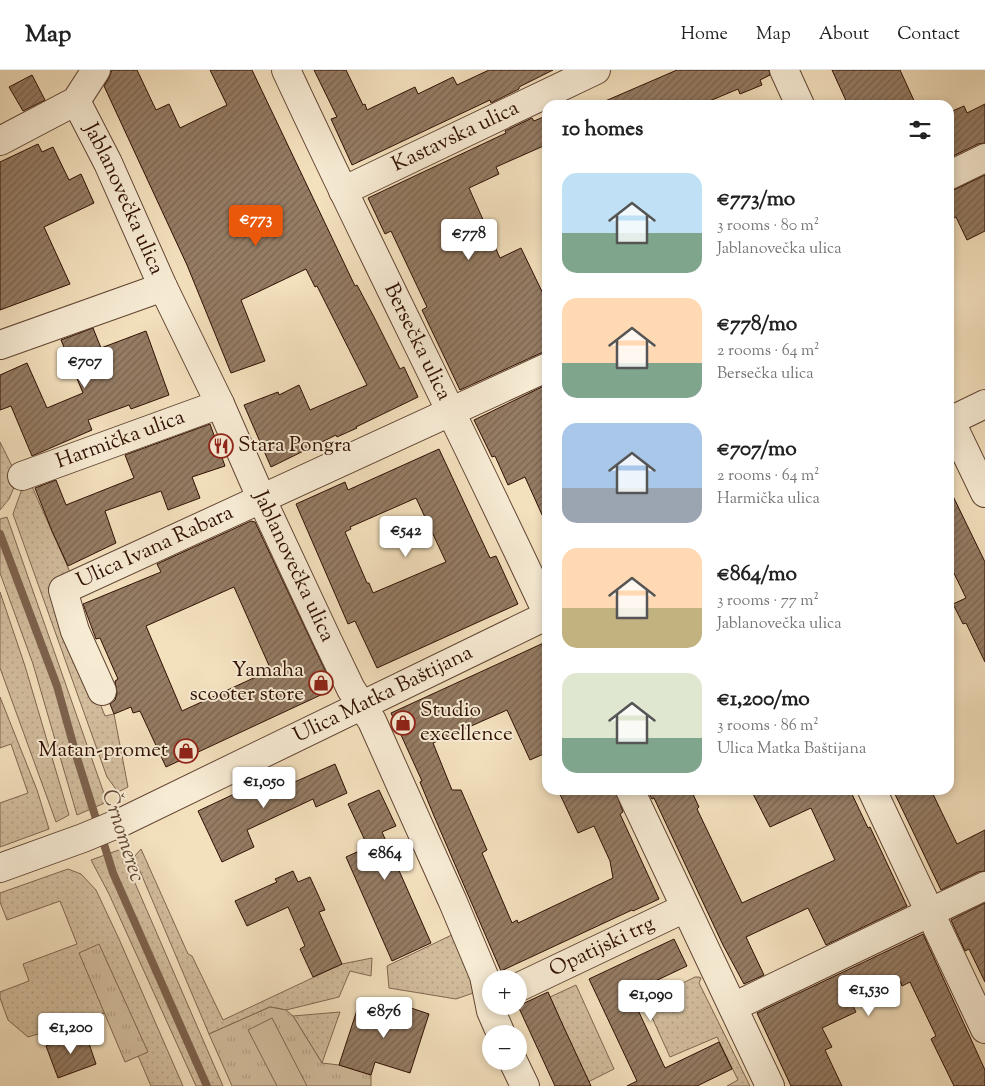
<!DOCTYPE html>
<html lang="en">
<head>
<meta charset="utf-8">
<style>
	:root { --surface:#fff; --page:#f6f6f6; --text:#222; --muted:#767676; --line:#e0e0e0; --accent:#ea580c }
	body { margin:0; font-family:"Sorts Mill Goudy",serif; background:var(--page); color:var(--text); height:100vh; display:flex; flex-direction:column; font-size:19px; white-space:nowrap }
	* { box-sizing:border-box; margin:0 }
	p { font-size:16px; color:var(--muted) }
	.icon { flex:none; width:28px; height:28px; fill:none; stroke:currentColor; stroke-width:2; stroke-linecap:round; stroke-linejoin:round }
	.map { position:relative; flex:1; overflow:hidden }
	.drawer { position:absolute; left:542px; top:30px; width:412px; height:695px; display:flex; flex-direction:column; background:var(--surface); border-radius:15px; box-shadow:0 2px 8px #0003 }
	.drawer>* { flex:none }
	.buttons { position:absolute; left:482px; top:900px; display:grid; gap:10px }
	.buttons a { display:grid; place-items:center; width:45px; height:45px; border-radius:50%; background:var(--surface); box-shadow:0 2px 8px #0003; font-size:25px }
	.price { position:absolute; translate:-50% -42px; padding:0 11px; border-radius:5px; background:#fff; color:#222; font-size:16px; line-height:32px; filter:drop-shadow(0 1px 2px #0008) }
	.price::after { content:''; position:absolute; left:50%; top:30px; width:15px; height:11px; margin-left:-8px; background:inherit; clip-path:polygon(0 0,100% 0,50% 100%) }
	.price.on { background:var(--accent); color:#fff }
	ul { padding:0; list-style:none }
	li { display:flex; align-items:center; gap:15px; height:125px; padding:0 20px }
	li span { display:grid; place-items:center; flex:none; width:140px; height:100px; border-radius:15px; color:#555 }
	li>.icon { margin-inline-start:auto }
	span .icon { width:60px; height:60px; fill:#fffc; stroke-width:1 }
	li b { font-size:21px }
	h2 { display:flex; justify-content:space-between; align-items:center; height:60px; padding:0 20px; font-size:21px }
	header { display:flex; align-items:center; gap:30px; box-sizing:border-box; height:70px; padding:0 25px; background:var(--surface); border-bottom:1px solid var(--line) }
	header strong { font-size:24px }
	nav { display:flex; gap:28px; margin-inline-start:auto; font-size:18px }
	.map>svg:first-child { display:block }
	.grass { fill:url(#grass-dots); stroke:#816650 }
	.park { fill:url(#park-tufts); stroke:#816650 }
	.garden { fill:#d2bd9d; stroke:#816650 }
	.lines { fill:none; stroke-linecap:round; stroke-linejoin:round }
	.stream { stroke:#7d624d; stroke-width:8 }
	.building { fill:url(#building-hatch); stroke:#301003; fill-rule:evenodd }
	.minor-casing { stroke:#614432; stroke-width:30 }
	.minor { stroke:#f7ebd4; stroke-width:28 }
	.labels { text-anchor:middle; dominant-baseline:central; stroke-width:4; stroke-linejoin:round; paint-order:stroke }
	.street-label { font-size:21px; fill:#301003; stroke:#f7ebd4 }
	.poi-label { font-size:21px; fill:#301003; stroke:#f7ebd4; text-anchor:start }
	.water-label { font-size:22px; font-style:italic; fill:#644734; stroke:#f7ebd4 }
</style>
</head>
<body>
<header>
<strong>Map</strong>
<nav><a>Home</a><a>Map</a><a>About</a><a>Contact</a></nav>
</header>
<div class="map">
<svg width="985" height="1016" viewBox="0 0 985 1016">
	<defs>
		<pattern id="grass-dots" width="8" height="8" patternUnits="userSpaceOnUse" patternTransform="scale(1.25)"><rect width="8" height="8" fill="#d2bd9d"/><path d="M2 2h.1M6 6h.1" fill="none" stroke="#b5a186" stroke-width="1.8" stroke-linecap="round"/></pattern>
		<pattern id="park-tufts" width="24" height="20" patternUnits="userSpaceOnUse" patternTransform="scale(1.25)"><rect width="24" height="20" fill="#d2bd9d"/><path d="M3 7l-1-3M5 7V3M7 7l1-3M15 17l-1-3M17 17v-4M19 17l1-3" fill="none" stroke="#b5a186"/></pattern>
		<pattern id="building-hatch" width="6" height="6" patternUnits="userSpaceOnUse" patternTransform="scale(1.25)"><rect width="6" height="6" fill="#957c64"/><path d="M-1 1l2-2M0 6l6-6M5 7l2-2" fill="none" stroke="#7a6450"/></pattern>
	</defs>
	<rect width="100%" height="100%" fill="#f3e0bd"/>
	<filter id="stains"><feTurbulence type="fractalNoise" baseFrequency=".004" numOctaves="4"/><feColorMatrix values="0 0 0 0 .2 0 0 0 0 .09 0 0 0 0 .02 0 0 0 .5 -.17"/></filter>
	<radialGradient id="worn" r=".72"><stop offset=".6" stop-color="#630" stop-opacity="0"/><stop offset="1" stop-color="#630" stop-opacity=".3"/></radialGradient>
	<path class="grass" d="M0,372L18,408L9,429L0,440Z
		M30,412L70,502L53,516L105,646L114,644L128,717L118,722L107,707L13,444L23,416Z
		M7,447L107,732L77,745L33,594L0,503V449Z
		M0,522L25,596L69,745L56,752L0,598Z
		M0,627L37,720L49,759L0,777V733L28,723L11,674L0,678Z
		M127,777L125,790L223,1016H196L109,824L91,790Z
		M141,779L188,884L192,886L223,950L342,894L372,888L371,906L350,901L339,927L286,940L270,937L209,964L134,787Z
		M68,799L81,804L96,820L119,869L183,1016H151L118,939L28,967L8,950L0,928V922L29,911L23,894L77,874L60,831L7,850L0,832V823Z
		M458,862L482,920L456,929L389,918L387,896Z
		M695,907H699L701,908L699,913L750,1016H727L738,1010L717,967L670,987L645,932Z
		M576,915L614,999L588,1012L550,927Z
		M340,942L322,993L293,946Z"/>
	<path class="park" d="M99,874L148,982L125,992L79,883Z
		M270,937L286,940L293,946L322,993L339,995L371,1005V1016H232L209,964Z"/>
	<path class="garden" d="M272,948L307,1016H277L248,960Z"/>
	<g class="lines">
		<path class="stream" d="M0,464L57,616L77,688L113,803L207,1016"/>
	</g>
	<path class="building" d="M112,0H137L156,40L169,34L180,58L227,35L210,0H252L355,216L357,215L374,247L400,299L404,297L418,327L356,357L357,358L337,367L336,365L271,397L244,335L278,322L279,325L299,315L310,340L367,315L317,216L315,217L306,199L241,230L265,291L231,303L187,195L104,16L109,8Z
		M314,0H346L363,35L365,34L367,40L415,17L418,24L453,7L457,15L489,0H553L519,17V19L491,33L490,30L352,95L331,49L337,47Z
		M677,0H769L770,5L760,10L762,15L740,24L738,19L700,35H596Z
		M832,0H900L916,35H848Z
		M32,5L45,30L23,41L9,17Z
		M985,34V73L978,74L953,86L950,79V42L964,36L967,43Z
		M548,45V74L496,97L499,104L469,118L500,188L521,178L548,234V282L541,283L460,320L422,240L427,237L391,161L385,164L368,128L504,64L506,63L505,61L532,48L534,51Z
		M38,74L42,82L53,77L69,110L81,104L94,133L44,157L70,214L0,240V92Z
		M985,105V161L967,170L956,147L950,150V122Z
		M93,258L101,278L146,261L169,325L131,339L129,335L88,350L92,360L32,386L11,336L0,340V305L27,293L47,338L83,323L61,270Z
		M548,314V458L525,407L508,415L495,386L492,387L474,350Z
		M210,354L225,396L192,407L200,428L168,440L161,421L105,441L116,473L68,496L52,461L35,418L56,410L66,435L134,408L125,385Z
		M439,379L490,488L496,486L518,534L377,598L355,551L348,554L296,434L345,412L348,420ZM416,428L446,492L373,523L369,513H367L345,462L351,459L350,457Z
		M950,420L985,492V592L966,553L963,554L953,534L966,528L950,495Z
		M251,451L255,452L331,613L325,623L166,697L140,641L133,643L131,637L114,644L110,634L115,630L117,623L115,611L118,609L100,568L96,569L83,534L161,502L157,494ZM234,517L271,600L182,641L146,556Z
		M548,571V682L530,690L507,640L433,673L452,720H461L487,780L482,783L512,853L517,850L518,853L613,808L610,791L594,756L578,763L558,720H615L623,742L620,744L659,829L633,841L632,840L501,901L434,746L420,712L422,711L391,643Z
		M335,694L347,723L316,737L313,729L247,760L254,777L222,792L198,741L264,710L270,723Z
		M379,720L396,756L382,762L431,873L392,891L346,787L368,777L348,734Z
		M647,720H691L699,737L697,739L742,833L835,790L811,738L770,757L751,720H850L868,758L870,757L907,836L826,875L808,838L746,867L764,905L744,914L723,875L654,728L652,729Z
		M893,720H931L957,774L985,760V801L978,802L941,820Z
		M293,801L298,812L310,807L325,840L319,842L342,894L313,907L300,879L305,876L288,837L247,856L235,831L277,812L275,809Z
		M985,833V912L969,879L965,881L951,850Z
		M923,864L985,1000V1016H954L931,969L936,966L910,912L902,916L900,911L852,934L856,942L822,958L832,977L825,980L842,1016H791L757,943Z
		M674,869L687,896L630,923L665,998L719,972L732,999L697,1016H627L637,1011L589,909Z
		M548,922L560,949L591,1016H555L518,936Z
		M359,934L391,944L394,936H405L429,944L410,1003L375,992L371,1005L339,995Z
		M85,962L96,994L58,1008L46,976Z"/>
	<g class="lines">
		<g class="minor-casing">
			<g id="minor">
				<path id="s1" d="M286,0C371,183 463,362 548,545"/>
				<path d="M784,0L800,35"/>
				<path id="s2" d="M76,31L108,93L163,217L220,334L262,430L327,569L351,619L372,651L453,832L484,906L491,941L501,964"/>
				<path d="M0,71L76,31L96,0"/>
				<path d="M950,105L985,88"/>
				<path id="s3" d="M343,121L596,0"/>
				<path d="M0,275L163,217"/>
				<path d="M950,350L985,423"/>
				<path d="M950,351L985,334"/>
				<path id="s4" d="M22,406L220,334"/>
				<path id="s5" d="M102,621L75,561L63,520L548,297"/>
				<path d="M630,720L770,1016"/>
				<path d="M872,720L985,959"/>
				<path id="s6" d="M0,798L83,768L124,751L548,545"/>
				<path id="s7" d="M519,917L685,838"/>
				<path d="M733,937L985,816"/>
				<path d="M513,991L525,1016"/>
			</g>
		</g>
		<use href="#minor" class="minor"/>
	</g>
	<defs>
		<g id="restaurant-ring" transform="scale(1.25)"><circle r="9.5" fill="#f7ebd4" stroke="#8f2418" stroke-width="1.5"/><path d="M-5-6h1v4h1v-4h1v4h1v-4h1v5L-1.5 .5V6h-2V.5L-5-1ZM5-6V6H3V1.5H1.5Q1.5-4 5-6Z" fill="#8f2418"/></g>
		<g id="shop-ring" transform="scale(1.25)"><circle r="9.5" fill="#f7ebd4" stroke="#8f2418" stroke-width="1.5"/><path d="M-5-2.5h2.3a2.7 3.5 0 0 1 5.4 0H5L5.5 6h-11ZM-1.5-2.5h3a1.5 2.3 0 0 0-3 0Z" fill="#8f2418"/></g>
	</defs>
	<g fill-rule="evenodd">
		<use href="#restaurant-ring" x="221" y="376"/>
		<use href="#shop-ring" x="321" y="613"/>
		<use href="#shop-ring" x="403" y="653"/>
		<use href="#shop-ring" x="186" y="681"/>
	</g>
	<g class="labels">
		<g class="street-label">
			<text stroke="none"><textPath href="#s3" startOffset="125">Kastavska ulica</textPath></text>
			<text stroke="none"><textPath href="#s2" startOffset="109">Jablanovečka ulica</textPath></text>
			<text stroke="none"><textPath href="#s1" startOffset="302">Bersečka ulica</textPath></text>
			<text stroke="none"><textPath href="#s4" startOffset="105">Harmička ulica</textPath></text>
			<text stroke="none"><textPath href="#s5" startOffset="210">Ulica Ivana Rabara</textPath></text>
			<text stroke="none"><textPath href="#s2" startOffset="514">Jablanovečka ulica</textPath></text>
			<text stroke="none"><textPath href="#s6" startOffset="421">Ulica Matka Baštijana</textPath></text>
			<text stroke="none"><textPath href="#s7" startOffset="92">Opatijski trg</textPath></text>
		</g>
		<g class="poi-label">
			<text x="238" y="376">Stara Pongra</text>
			<text x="304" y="601" text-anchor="end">Yamaha<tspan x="304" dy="24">scooter store</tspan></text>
			<text x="420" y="641">Studio<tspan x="420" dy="24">excellence</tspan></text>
			<text x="168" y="681" text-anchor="end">Matan-promet</text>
		</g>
		<g class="water-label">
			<text transform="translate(122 766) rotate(72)">Črnomerec</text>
		</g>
	</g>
	<rect width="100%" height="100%" filter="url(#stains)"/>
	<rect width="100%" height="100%" fill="url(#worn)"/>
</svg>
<div class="buttons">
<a>+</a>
<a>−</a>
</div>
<b class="price on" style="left:256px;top:177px">€773</b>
<b class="price" style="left:469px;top:191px">€778</b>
<b class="price" style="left:85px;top:319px">€707</b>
<b class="price" style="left:406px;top:488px">€542</b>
<b class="price" style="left:264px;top:739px">€1,050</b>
<b class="price" style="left:385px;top:811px">€864</b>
<b class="price" style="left:869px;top:947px">€1,530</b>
<b class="price" style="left:651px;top:952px">€1,090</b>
<b class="price" style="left:384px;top:969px">€876</b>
<b class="price" style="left:71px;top:985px">€1,200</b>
<section class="drawer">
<h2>10 homes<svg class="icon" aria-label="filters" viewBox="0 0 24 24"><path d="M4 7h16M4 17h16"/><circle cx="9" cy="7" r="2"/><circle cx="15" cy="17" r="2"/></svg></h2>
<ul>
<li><span style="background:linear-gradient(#bfe0f5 60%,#7fa58c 0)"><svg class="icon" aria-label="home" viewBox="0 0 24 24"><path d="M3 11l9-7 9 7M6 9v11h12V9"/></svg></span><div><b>€773/mo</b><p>3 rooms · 80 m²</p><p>Jablanovečka ulica</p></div></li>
<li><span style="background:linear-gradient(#ffd9b3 65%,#7fa58c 0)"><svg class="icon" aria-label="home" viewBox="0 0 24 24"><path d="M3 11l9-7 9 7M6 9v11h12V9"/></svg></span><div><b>€778/mo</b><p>2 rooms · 64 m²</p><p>Bersečka ulica</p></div></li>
<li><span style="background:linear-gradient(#a9c7e8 65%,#9aa5b1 0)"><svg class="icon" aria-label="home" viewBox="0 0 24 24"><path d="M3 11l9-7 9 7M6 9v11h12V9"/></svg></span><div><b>€707/mo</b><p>2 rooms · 64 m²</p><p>Harmička ulica</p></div></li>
<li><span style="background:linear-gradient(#ffd9b3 60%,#c2b280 0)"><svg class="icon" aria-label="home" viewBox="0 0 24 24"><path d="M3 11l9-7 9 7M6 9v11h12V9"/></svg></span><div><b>€864/mo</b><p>3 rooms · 77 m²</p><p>Jablanovečka ulica</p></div></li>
<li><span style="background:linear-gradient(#dfe7d0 65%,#7fa58c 0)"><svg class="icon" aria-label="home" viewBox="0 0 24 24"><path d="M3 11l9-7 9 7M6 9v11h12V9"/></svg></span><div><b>€1,200/mo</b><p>3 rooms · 86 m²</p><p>Ulica Matka Baštijana</p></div></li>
</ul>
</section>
</div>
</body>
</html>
